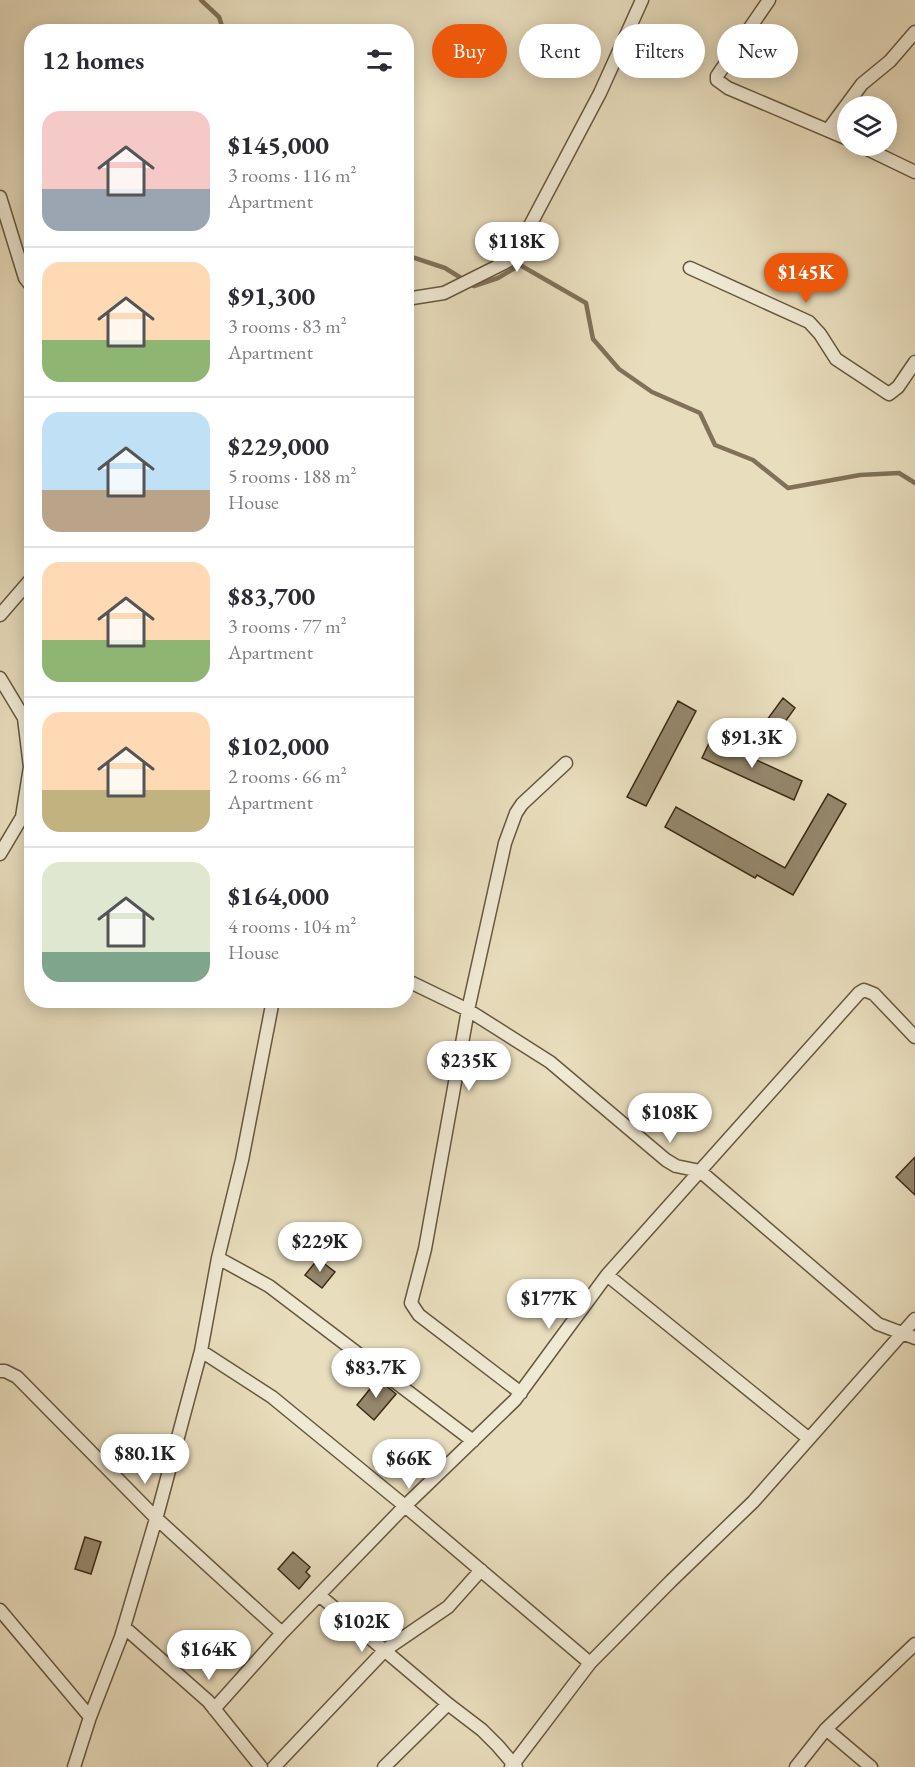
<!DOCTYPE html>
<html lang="en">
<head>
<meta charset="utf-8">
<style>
	:root { --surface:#fff; --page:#f2f2f3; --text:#2b2b33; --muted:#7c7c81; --line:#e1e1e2; --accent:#ea580c }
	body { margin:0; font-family:"EB Garamond",serif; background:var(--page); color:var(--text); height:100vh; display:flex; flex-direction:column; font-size:22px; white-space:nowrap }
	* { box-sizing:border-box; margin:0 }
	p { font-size:20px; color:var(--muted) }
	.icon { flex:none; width:33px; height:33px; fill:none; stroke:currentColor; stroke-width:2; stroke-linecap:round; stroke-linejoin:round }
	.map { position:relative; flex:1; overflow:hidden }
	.sheet { position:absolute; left:24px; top:24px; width:390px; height:984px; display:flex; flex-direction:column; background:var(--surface); border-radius:24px; box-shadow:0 3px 15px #0003 }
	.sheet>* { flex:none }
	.banner { position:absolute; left:432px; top:24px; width:393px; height:54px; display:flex; gap:12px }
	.controls { position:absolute; left:837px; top:96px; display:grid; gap:12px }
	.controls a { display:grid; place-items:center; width:60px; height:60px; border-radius:50%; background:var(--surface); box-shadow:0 3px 15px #0003; font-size:30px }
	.price { position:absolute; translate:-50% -51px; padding:0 14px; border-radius:21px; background:#fff; color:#222; font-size:20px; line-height:39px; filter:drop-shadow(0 2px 3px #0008) }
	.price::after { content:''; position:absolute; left:50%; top:36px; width:18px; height:14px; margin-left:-9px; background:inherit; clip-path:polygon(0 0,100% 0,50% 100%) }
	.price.active { background:var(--accent); color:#fff }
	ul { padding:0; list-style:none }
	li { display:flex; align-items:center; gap:18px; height:150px; padding:0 18px }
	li+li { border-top:2px solid var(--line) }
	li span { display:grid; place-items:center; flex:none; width:168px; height:120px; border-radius:18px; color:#555 }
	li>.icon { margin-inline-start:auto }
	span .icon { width:72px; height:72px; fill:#fffc; stroke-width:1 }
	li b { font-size:26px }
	h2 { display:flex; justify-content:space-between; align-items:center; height:72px; padding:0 18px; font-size:26px }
	.tag { padding:0 21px; border-radius:27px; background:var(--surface); box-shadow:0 3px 15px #0003; font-size:21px; line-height:54px }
	.tag.active { background:var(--accent); color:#fff }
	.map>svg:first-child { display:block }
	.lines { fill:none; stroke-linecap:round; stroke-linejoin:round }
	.stream { stroke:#807158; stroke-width:4.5 }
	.building { fill:#95876c; stroke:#3c2a15; stroke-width:1.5 }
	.minor-casing { stroke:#67573f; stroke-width:15 }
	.minor { stroke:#f0e9d4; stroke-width:12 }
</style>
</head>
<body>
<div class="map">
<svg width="915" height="1767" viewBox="0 0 915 1767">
	<rect width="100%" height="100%" fill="#e8ddbd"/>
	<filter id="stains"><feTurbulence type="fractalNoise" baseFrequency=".00333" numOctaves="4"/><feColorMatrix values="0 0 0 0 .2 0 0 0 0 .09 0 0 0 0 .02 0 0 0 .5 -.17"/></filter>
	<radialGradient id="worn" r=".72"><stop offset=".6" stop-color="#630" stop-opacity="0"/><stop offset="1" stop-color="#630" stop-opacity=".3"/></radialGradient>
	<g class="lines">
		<path class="stream" d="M201,0L219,17L224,32
			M406,255L445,268L474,286L498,278L520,265L586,303L593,339L619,369L652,392L700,413L715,445L753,460L788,488L860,475L899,473L915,483"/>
	</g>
	<path class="building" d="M783,698L795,708L777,733L764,724Z
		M678,701L696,711L646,806L627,797Z
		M711,739L802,781L794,800L702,758Z
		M828,794L846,804L793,895L757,875L755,878L665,827L676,807L785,868Z
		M915,1157V1195L896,1177Z
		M318,1259L335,1272L322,1288L305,1275Z
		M378,1379L396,1394L374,1420L357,1405Z
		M85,1537L101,1542L91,1574L75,1569Z
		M293,1552L310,1567L306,1572L310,1576L299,1589L278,1569Z"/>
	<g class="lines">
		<g class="minor-casing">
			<path id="minor" d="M769,0L717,76V80L728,88L848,139
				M828,130L862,84L890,61L915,32
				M861,146L915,172
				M0,197L25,278L32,287
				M690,268L809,322L820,334L836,359L889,394L898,387L915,362
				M406,299L444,293L508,261L526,233L600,93L642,0
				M0,615L32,578
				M0,678L24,718L30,767L22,817L0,854
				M406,980L468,1010L550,1062L666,1160L676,1166L700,1171L878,1324L915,1338
				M218,1258L269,1286L473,1441
				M607,1275L808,1438
				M201,1351L272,1397L405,1506L590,1663
				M0,1371H5L17,1377L156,1518L282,1633
				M521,1393L419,1315L411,1303L425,1249L468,1010L505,843L516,813L522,804L566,763
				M319,1595L448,1704L482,1730L498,1746L516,1767
				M0,1610L90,1717
				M124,1627L208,1701L261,1767
				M214,1709L282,1633L405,1506L515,1400L607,1275L859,993L864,990L874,994L915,1037
				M826,1729L871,1767
				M74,1767L90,1717L121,1637L158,1512L201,1351L218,1258L242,1160L273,1000
				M274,1767L385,1650L448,1607L481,1570
				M384,1767L448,1704
				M511,1767L590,1663L671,1581L753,1502L915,1319
				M796,1767L826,1729L915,1644"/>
		</g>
		<use href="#minor" class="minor"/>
	</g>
	<rect width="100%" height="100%" filter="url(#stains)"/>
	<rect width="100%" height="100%" fill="url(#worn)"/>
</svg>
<div class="controls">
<a><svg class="icon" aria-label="layers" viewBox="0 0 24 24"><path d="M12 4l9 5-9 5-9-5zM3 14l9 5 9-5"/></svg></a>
</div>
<b class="price" style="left:517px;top:273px">$118K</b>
<b class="price active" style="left:806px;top:304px">$145K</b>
<b class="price" style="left:752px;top:769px">$91.3K</b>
<b class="price" style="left:469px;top:1092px">$235K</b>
<b class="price" style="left:670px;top:1144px">$108K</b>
<b class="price" style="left:320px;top:1273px">$229K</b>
<b class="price" style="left:549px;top:1330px">$177K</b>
<b class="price" style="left:376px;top:1399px">$83.7K</b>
<b class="price" style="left:145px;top:1485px">$80.1K</b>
<b class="price" style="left:409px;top:1490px">$66K</b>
<b class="price" style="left:362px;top:1653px">$102K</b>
<b class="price" style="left:209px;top:1681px">$164K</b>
<div class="banner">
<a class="tag active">Buy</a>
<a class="tag">Rent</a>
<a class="tag">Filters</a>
<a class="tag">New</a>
</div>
<section class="sheet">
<h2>12 homes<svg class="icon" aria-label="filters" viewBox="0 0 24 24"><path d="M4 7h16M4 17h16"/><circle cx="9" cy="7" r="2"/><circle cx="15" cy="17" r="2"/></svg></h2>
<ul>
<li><span style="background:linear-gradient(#f6c9c9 65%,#9aa5b1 0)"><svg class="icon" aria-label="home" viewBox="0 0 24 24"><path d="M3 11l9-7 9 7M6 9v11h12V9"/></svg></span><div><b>$145,000</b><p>3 rooms · 116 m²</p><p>Apartment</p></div></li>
<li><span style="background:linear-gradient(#ffd9b3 65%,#8fb573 0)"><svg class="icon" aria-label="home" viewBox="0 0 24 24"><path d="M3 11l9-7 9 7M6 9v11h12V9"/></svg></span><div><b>$91,300</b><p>3 rooms · 83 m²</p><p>Apartment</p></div></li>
<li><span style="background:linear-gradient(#bfe0f5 65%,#b9a48a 0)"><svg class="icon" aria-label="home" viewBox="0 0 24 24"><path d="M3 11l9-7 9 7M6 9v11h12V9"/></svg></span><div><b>$229,000</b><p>5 rooms · 188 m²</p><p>House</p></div></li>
<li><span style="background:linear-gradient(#ffd9b3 65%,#8fb573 0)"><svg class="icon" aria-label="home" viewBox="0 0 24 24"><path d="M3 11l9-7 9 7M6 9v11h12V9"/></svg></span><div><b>$83,700</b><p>3 rooms · 77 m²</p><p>Apartment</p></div></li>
<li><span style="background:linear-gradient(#ffd9b3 65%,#c2b280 0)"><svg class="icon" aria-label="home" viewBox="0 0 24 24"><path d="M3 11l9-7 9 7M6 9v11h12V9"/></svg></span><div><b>$102,000</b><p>2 rooms · 66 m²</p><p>Apartment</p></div></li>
<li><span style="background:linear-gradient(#dfe7d0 75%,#7fa58c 0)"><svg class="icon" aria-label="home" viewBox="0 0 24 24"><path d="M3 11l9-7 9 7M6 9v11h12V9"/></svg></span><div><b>$164,000</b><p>4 rooms · 104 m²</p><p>House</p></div></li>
</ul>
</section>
</div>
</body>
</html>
